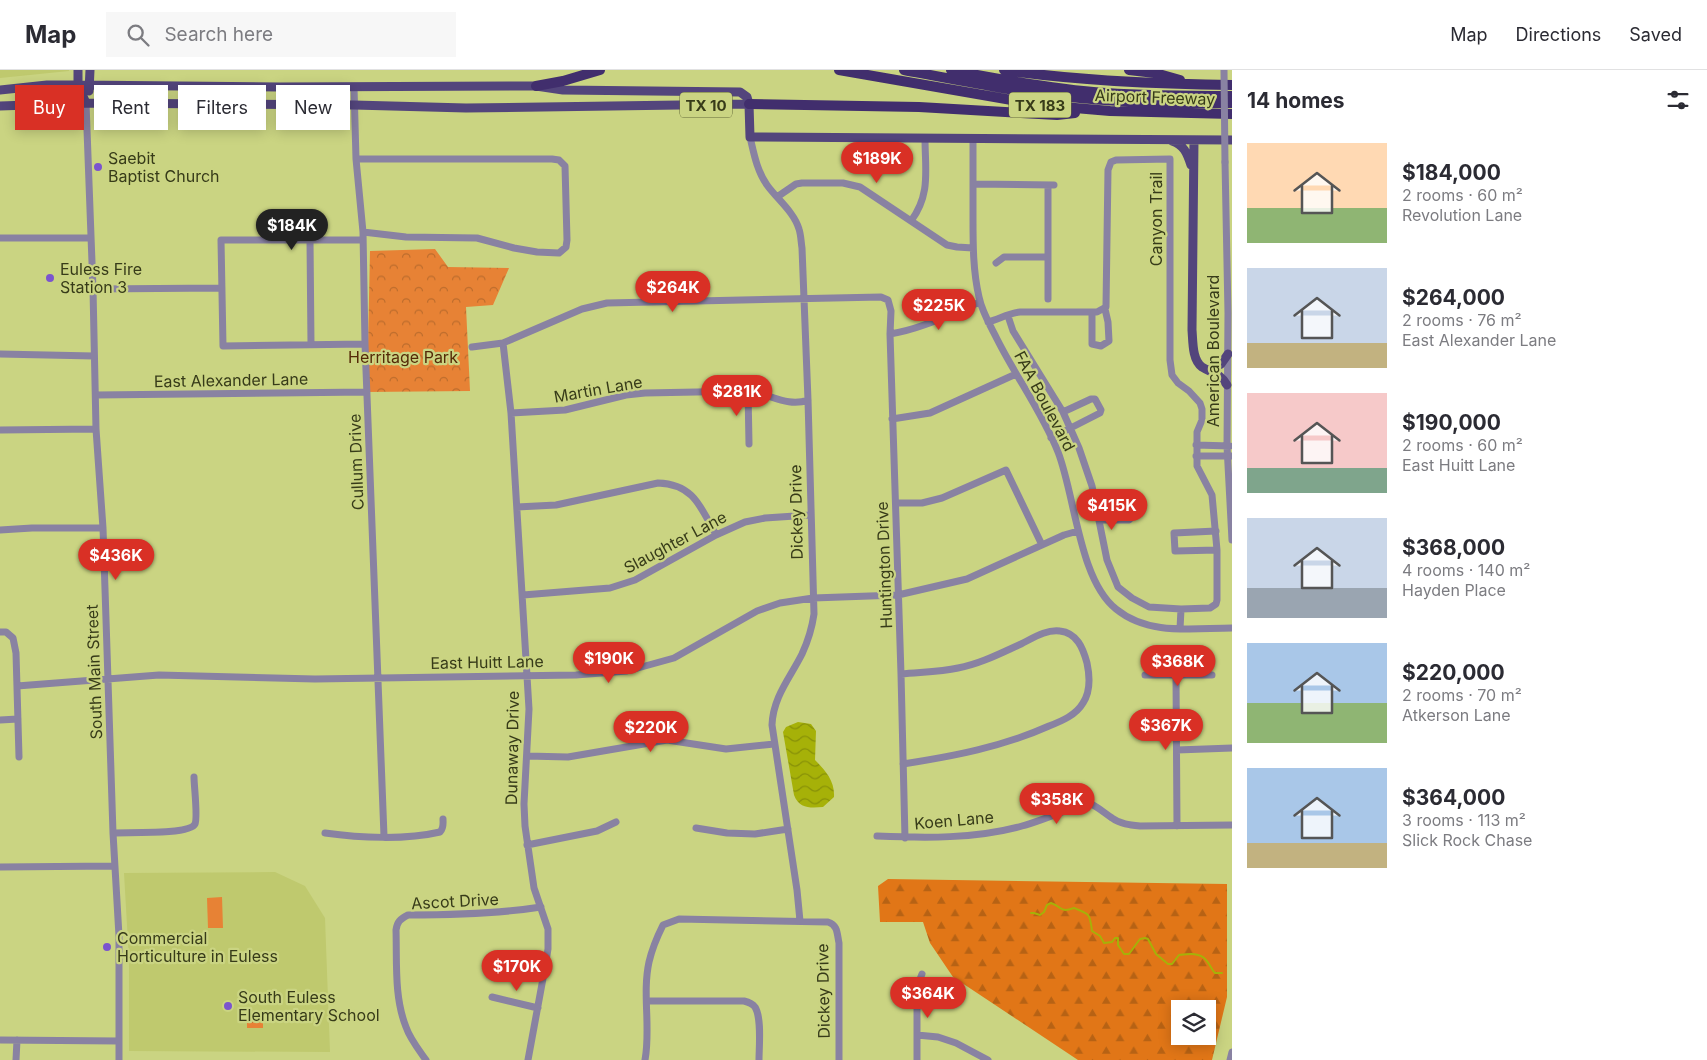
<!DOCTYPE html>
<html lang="en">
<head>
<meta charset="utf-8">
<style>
	:root { --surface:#fff; --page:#f7f7f7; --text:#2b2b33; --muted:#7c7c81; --line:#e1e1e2; --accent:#d93025 }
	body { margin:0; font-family:Inter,sans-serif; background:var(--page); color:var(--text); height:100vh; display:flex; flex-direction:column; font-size:19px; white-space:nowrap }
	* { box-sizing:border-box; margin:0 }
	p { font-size:16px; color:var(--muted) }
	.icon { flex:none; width:28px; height:28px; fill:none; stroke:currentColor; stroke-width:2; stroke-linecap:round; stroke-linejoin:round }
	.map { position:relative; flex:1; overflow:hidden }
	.panel { display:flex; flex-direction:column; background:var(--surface); width:475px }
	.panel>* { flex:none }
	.hud { position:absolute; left:15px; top:15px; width:475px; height:45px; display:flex; gap:10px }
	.tools { position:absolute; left:1171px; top:930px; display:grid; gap:10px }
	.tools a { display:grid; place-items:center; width:45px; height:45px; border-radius:0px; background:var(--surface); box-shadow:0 2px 12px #0003; font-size:25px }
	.price { position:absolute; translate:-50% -42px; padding:0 11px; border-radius:18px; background:var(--accent); color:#fff; font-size:16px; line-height:32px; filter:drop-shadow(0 1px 2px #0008) }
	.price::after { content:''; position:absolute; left:50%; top:30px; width:15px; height:11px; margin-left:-8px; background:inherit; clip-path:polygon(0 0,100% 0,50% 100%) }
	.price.current { background:#222; color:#fff }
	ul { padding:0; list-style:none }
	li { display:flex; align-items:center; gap:15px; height:125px; padding:0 15px }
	li span { display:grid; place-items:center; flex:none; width:140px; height:100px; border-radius:0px; color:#555 }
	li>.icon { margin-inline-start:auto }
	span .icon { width:60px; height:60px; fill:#fffc; stroke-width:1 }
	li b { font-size:21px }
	h2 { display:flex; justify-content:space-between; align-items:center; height:60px; padding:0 15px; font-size:21px }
	.chip { padding:0 18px; border-radius:0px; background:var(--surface); box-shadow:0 2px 12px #0003; font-size:18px; line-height:45px }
	.chip.current { background:var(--accent); color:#fff }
	header { display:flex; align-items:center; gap:30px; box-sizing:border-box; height:70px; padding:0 25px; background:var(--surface); border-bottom:1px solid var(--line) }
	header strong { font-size:24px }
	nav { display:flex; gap:28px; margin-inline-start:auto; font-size:18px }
	.search { width:350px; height:45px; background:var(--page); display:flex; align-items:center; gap:12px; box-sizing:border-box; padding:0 18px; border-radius:0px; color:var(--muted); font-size:19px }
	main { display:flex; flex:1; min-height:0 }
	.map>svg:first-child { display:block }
	.built { fill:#bfc96e }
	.forest { fill:url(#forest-firs); fill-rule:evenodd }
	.park { fill:url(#park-crowns) }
	.pitch { fill:#e78235 }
	.water { fill:url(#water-waves) }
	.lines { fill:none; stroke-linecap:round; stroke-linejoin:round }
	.stream { stroke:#a6b108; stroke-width:2 }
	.minor { stroke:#8982a2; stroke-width:7 }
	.major { stroke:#53457c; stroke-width:9 }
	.highway { stroke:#412e6d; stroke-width:10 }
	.minor-bridge { stroke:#8982a2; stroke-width:7 }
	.poi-dot { fill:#7b54ce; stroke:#cad482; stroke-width:2 }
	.labels { text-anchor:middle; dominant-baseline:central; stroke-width:4.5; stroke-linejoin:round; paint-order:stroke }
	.shield { fill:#cad482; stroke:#636938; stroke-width:1 }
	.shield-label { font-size:15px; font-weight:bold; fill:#373b19 }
	.street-label { font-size:16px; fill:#373b19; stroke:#cad482 }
	.poi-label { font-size:16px; fill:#373b19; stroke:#cad482; text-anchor:start }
	.park-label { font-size:16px; fill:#542907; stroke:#cad482 }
</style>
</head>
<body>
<header>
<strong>Map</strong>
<div class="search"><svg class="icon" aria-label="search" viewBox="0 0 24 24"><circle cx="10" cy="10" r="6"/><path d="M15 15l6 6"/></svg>Search here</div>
<nav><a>Map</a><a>Directions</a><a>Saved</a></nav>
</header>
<main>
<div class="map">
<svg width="1232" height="990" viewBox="0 0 1232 990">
	<defs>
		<pattern id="forest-firs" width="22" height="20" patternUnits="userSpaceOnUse" patternTransform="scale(1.25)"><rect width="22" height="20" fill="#e17617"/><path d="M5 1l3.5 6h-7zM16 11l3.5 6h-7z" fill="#b76214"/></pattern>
		<pattern id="park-crowns" width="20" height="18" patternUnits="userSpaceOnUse" patternTransform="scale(1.25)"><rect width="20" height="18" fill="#e78235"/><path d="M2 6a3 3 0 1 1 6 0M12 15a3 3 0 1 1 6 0" fill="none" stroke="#bc6c2c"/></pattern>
		<pattern id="water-waves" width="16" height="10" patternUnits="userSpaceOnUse" patternTransform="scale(1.25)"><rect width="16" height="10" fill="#a6b108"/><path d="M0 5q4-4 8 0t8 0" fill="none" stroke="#889108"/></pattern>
	</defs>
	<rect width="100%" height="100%" fill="#cad482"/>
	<path class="built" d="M0,0H69V1L0,8Z
		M275,802L305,816L325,848L330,982L129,981V890L124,803Z"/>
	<path class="forest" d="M888,809L1227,814V927L1212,990H1078L953,907L930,873L923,852H880L878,816ZM1180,939H1208V966H1180Z"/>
	<path class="park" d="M435,179L448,197L509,198L493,235L466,237L470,321L367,322L370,181Z
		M247,941H263V958H247Z"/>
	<path class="pitch" d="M222,827L223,858H208L207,828Z"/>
	<path class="water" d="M798,652L811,654L816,661L815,690C825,700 835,711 834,727L823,737C811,738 799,739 794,725L783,662L786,657Z"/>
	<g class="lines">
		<path class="stream" d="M1031,843H1034L1040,845L1044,842L1047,835L1051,833C1063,837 1059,843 1074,838C1090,844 1090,844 1092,861L1100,866L1104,873L1112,872L1115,868H1118V875L1124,884H1129L1140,869L1145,868L1148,869L1156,884L1168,894H1172L1179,885C1188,884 1200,882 1206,890C1210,894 1211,899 1215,903H1222"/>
		<path class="minor" d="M354,17L356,89L363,162L365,274L384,766
			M86,33L93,219L96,359L103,458L113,763L119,866V990
			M750,67C754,84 757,101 767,115C777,129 794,142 799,159C801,165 801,172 802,178L808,330L814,544C812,558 808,571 802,584C790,608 773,627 772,655L797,820L800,851
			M973,69C973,95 973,122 973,148C973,175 973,201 979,227C982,242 990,255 997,269C1016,307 1042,342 1058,382C1075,425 1079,510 1116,539C1149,566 1193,558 1232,558
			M356,89H552L559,90L565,96L567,170L566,177L559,183L537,182L514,178L477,168L406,167L363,162
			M1225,92L1228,243L1227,376L1232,470
			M973,114L1054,115
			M777,127L796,114L802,113H843L860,117L947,175L957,177L973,178
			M911,151C931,124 925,100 925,68
			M0,168H91
			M310,170L311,274
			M363,170H221L223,276L365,274
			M996,193L1004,187H1047
			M93,219L222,218
			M1048,229V115
			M1092,242V274L1101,276L1109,271L1108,252L1105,239
			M988,252C999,249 1009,243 1020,242H1097L1106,237L1108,100L1111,92L1116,90L1170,89V290L1172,305L1178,313L1189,321L1200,333L1202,339V350L1197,362V396L1212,425L1217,480V530L1216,534L1210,538L1181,539L1149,537L1132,528L1118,517L1107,490L1092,416L1079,378L1063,342L1013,261L1008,246
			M890,264C922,259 950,244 980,232
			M503,273L511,343L529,639L524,734L525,756L534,818L548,859V879L544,903L528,990
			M472,277L503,273L582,239L607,233L881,227L888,230L891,241L890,264L901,604L905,768
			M0,284L94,286
			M748,321L749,374
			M96,325L367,322
			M511,343L565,340L626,325L645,323L748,321C769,323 787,338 808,330
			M892,349L930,343L1016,304
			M0,360L96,359
			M1051,368L1100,343L1101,340L1095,329H1091L1063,342
			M1196,375L1230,376
			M1196,386H1231
			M896,433H922L942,428L1006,400L1042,475
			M1095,433H1129L1131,435V448L1129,450H1099
			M517,437L556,435L658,413C694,414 701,438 716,465
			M0,460L32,458H103
			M1216,461L1174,463L1175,481L1217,480
			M523,525L610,518L635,510L716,465L745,452L765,448L810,445
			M1180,559L1181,539
			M0,562H6L13,568L16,583L19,687
			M901,604C920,602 940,602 958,598C980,594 1001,583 1021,574C1033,568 1047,559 1060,561C1077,563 1083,578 1087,593C1090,607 1091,621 1083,633C1076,645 1062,651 1049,656C1002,677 954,686 903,694
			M1145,605H1212
			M1176,606L1177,756
			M17,616L159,605L315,609L576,605L627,601L674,588L757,541L780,533L813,528L898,525L967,509L1064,465L1078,461
			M0,650L18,649
			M1177,680L1232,678
			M527,686L568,687L667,670L726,679L774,674
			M696,758L727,763L755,764L788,759
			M113,763C126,762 190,765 195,754C198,747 194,716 194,707
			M325,763C360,768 406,770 440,762C444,758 443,754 443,749
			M877,766C925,768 975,769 1022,756C1044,750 1066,740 1087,732C1097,736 1103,742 1112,748C1120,754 1130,755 1140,756L1232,755
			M527,775L597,761L616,752
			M0,797L115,796
			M492,927L538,938
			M647,931H744C748,932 752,933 755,937C762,948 759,977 759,990
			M917,965L938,967L956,973L988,990
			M0,970L119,971
			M16,990L17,970
			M426,990C419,980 410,969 406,957C394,927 397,892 396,860C397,852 400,849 408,845C452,845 497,844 541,837
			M645,990C651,958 642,924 649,892C652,879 657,867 663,855L679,849L828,852C838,855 837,864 839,873V990
			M917,990V917L922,904
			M1230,990L1232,982"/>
		<path class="major" d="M78,0V15L86,33
			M0,20L47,15H78L280,17L536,16L563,20L740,22L747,27L749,34L750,67L1232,70
			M89,21L90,0
			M0,36L86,33L354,35L466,38L749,34
			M1194,70L1192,260C1193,271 1192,290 1202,297C1213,304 1219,302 1227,315
			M1172,71C1184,75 1187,83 1191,95
			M1210,300L1221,294L1228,284"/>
		<path class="highway" d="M839,0L1040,35L1110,41L1232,44
			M904,0C962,11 1021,23 1080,28C1130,33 1181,33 1232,33
			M951,0C1002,10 1053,19 1106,23C1148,26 1190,26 1232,26
			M1004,0C1080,11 1155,14 1232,15
			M1129,0L1155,3L1180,10
			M536,16L563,11L600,0
			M749,34L919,37L1057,45L1075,43"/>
		<path class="minor-bridge" d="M1224,0L1225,92"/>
	</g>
	<g class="poi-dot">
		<circle cx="98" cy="97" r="5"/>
		<circle cx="50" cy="208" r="5"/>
		<circle cx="107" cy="877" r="5"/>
		<circle cx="228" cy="936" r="5"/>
	</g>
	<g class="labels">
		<g class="shield">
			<rect x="680" y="22.5" width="52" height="25" rx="4"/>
			<rect x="1009" y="22.5" width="62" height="25" rx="4"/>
		</g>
		<g class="shield-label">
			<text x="706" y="35">TX 10</text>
			<text x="1040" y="35">TX 183</text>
		</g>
		<g class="street-label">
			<text transform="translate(1155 27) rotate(2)">Airport Freeway</text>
			<text transform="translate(1156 149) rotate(-90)">Canyon Trail</text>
			<text transform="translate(1213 281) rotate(-90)">American Boulevard</text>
			<text transform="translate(231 310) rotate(-1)">East Alexander Lane</text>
			<text transform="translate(598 319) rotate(-10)">Martin Lane</text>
			<text transform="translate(1045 331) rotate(62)">FAA Boulevard</text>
			<text transform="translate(356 392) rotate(-92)">Cullum Drive</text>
			<text transform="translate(796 442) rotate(-91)">Dickey Drive</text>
			<text transform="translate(675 472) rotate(-28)">Slaughter Lane</text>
			<text transform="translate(884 495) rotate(-92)">Huntington Drive</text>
			<text transform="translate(487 592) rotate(-1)">East Huitt Lane</text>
			<text transform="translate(94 602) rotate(-92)">South Main Street</text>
			<text transform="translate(512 678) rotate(-89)">Dunaway Drive</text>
			<text transform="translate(954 750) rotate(-5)">Koen Lane</text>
			<text transform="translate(455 831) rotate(-3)">Ascot Drive</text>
			<text transform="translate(823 921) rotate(-91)">Dickey Drive</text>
		</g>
		<g class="poi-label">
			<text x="108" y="88">Saebit<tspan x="108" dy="18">Baptist Church</tspan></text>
			<text x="60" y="199">Euless Fire<tspan x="60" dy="18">Station 3</tspan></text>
			<text x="117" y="868">Commercial<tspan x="117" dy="18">Horticulture in Euless</tspan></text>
			<text x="238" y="927">South Euless<tspan x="238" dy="18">Elementary School</tspan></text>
		</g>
		<g class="park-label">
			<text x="403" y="287">Herritage Park</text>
		</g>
	</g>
</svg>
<div class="tools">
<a><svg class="icon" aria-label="layers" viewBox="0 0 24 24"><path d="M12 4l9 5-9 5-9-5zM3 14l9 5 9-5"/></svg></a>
</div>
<b class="price" style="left:877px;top:114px">$189K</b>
<b class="price current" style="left:292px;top:181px">$184K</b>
<b class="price" style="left:673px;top:243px">$264K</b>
<b class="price" style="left:939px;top:261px">$225K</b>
<b class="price" style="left:737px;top:347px">$281K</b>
<b class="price" style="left:1112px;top:461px">$415K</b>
<b class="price" style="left:116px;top:511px">$436K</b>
<b class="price" style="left:609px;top:614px">$190K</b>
<b class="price" style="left:1178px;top:617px">$368K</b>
<b class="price" style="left:1166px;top:681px">$367K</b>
<b class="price" style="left:651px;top:683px">$220K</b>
<b class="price" style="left:1057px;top:755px">$358K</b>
<b class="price" style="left:517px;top:922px">$170K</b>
<b class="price" style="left:928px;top:949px">$364K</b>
<div class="hud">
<a class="chip current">Buy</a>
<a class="chip">Rent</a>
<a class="chip">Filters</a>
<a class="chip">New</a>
</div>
</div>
<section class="panel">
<h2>14 homes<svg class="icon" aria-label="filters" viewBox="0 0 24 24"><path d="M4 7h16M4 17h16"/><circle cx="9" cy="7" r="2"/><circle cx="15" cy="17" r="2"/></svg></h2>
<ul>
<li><span style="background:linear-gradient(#ffd9b3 65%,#8fb573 0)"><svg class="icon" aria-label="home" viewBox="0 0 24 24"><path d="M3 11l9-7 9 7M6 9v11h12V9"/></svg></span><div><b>$184,000</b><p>2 rooms · 60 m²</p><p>Revolution Lane</p></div></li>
<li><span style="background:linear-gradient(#c9d6e8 75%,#c2b280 0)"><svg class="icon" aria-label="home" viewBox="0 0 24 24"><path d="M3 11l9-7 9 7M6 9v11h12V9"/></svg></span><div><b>$264,000</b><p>2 rooms · 76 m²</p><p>East Alexander Lane</p></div></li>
<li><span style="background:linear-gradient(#f6c9c9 75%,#7fa58c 0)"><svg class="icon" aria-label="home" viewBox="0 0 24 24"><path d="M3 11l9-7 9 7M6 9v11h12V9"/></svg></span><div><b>$190,000</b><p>2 rooms · 60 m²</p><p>East Huitt Lane</p></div></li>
<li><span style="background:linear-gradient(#c9d6e8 70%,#9aa5b1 0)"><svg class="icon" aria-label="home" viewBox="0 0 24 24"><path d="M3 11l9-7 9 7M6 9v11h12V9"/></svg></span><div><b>$368,000</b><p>4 rooms · 140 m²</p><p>Hayden Place</p></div></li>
<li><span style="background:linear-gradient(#a9c7e8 60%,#8fb573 0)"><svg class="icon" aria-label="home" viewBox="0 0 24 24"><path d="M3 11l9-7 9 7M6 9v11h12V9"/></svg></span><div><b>$220,000</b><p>2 rooms · 70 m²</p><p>Atkerson Lane</p></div></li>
<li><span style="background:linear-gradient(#a9c7e8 75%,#c2b280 0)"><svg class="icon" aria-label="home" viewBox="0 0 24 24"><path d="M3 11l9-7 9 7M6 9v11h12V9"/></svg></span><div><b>$364,000</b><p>3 rooms · 113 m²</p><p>Slick Rock Chase</p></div></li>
</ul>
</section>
</main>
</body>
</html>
